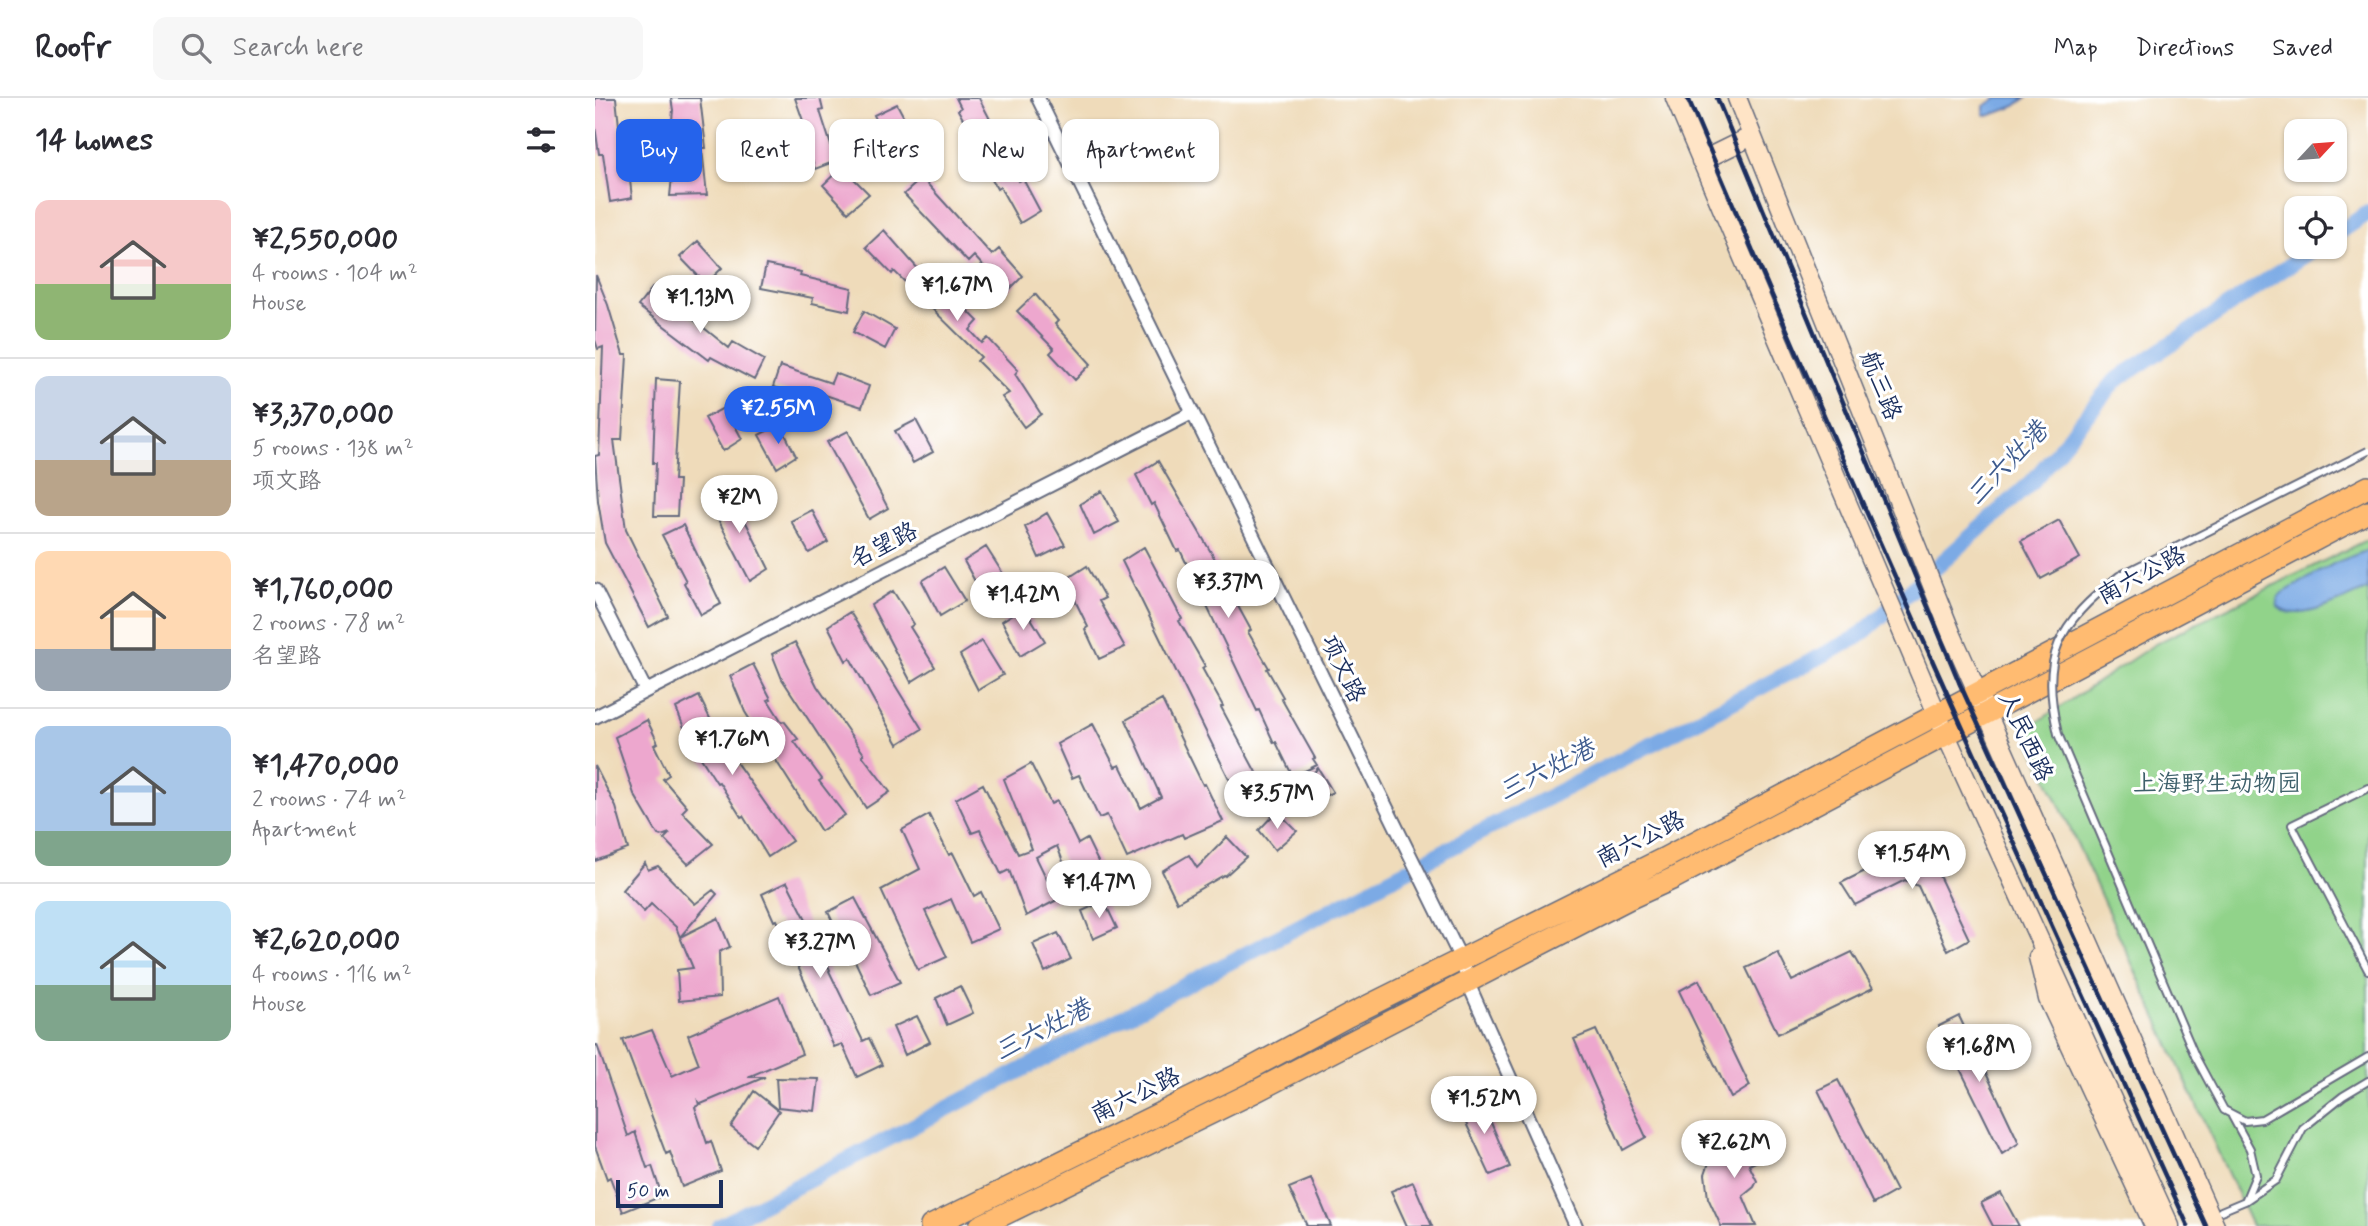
<!DOCTYPE html>
<html lang="en">
<head>
<meta charset="utf-8">
<style>
	:root { --surface:#fff; --page:#f7f7f7; --text:#2b2b33; --muted:#7c7c81; --line:#e1e1e2; --accent:#2563eb }
	body { margin:0; font-family:Mynerve,"LXGW WenKai TC",sans-serif; background:var(--page); color:var(--text); height:100vh; display:flex; flex-direction:column; font-size:26px; white-space:nowrap }
	* { box-sizing:border-box; margin:0 }
	p { font-size:23px; color:var(--muted) }
	.icon { flex:none; width:38px; height:38px; fill:none; stroke:currentColor; stroke-width:2; stroke-linecap:round; stroke-linejoin:round }
	.map { position:relative; flex:1; overflow:hidden }
	.panel { display:flex; flex-direction:column; background:var(--surface); width:595px }
	.panel>* { flex:none }
	.banner { position:absolute; left:21px; top:21px; width:665px; height:63px; display:flex; gap:14px }
	.needle { width:46px; rotate:64deg }
	.controls { position:absolute; left:1689px; top:21px; display:grid; gap:14px }
	.controls a { display:grid; place-items:center; width:63px; height:63px; border-radius:14px; background:var(--surface); box-shadow:0 2px 5px #0004; font-size:35px }
	.scale { position:absolute; left:21px; bottom:18px; width:107px; box-sizing:border-box; padding-left:7px; border:4px solid #1b2f5e; border-top:0; font-size:19px; line-height:24px; white-space:nowrap; color:#1b2f5e; -webkit-text-stroke:5px #fff; paint-order:stroke }
	.price { position:absolute; translate:-50% -60px; padding:0 16px; border-radius:24px; background:#fff; color:#222; font-size:23px; line-height:46px; filter:drop-shadow(0 2px 4px #0008) }
	.price::after { content:''; position:absolute; left:50%; top:42px; width:21px; height:16px; margin-left:-10px; background:inherit; clip-path:polygon(0 0,100% 0,50% 100%) }
	.price.on { background:var(--accent); color:#fff }
	ul { padding:0; list-style:none }
	li { display:flex; align-items:center; gap:21px; height:175px; padding:0 35px }
	li+li { border-top:2px solid var(--line) }
	li span { display:grid; place-items:center; flex:none; width:196px; height:140px; border-radius:14px; color:#555 }
	li>.icon { margin-inline-start:auto }
	span .icon { width:84px; height:84px; fill:#fffc; stroke-width:1 }
	li b { font-size:30px }
	h2 { display:flex; justify-content:space-between; align-items:center; height:84px; padding:0 35px; font-size:30px }
	.chip { padding:0 24px; border-radius:14px; background:var(--surface); box-shadow:0 2px 5px #0004; font-size:24px; line-height:63px }
	.chip.on { background:var(--accent); color:#fff }
	header { display:flex; align-items:center; gap:42px; box-sizing:border-box; height:98px; padding:0 35px; background:var(--surface); border-bottom:2px solid var(--line) }
	header strong { font-size:33px }
	nav { display:flex; gap:38px; margin-inline-start:auto; font-size:24px }
	.search { width:490px; height:63px; background:var(--page); display:flex; align-items:center; gap:18px; box-sizing:border-box; padding:0 24px; border-radius:14px; color:var(--muted); font-size:26px }
	main { display:flex; flex:1; min-height:0 }
	.map>svg:first-child { display:block }
	.green { fill:#91d38a; stroke:#568174; stroke-width:2 }
	.water { fill:#7baae5; stroke:#4b6ca2; stroke-width:2 }
	.lines { fill:none; stroke-linecap:round; stroke-linejoin:round }
	.canal { stroke:#7baae5; stroke-width:16 }
	.building { fill:#eda7ce }
	.lane-casing { stroke:#656b7e; stroke-width:10 }
	.street-casing { stroke:#656b7e; stroke-width:16 }
	.secondary-casing { stroke:#656b7e; stroke-width:21 }
	.highway-casing { stroke:#656b7e; stroke-width:24 }
	.lane { stroke:#fff; stroke-width:6 }
	.street { stroke:#fff; stroke-width:12 }
	.secondary { stroke:#ffe4c6; stroke-width:18 }
	.highway { stroke:#ffbb71; stroke-width:21 }
	.rail { stroke:#1b2f5e; stroke-width:4.5 }
	.lane-bridge-casing { stroke:#656b7e; stroke-width:10; stroke-linecap:butt }
	.lane-bridge { stroke:#fff; stroke-width:6 }
	.labels { text-anchor:middle; dominant-baseline:central; stroke-width:6; stroke-linejoin:round; paint-order:stroke }
	.street-label { font-size:24px; fill:#1b2f5e; stroke:#fff }
	.park-label { font-size:24px; fill:#3e606b; stroke:#fff }
	.water-label { font-size:26px; font-style:italic; fill:#3d5a8d; stroke:#fff }
</style>
</head>
<body>
<header>
<strong>Roofr</strong>
<div class="search"><svg class="icon" aria-label="search" viewBox="0 0 24 24"><circle cx="10" cy="10" r="6"/><path d="M15 15l6 6"/></svg>Search here</div>
<nav><a>Map</a><a>Directions</a><a>Saved</a></nav>
</header>
<main>
<section class="panel">
<h2>14 homes<svg class="icon" aria-label="filters" viewBox="0 0 24 24"><path d="M4 7h16M4 17h16"/><circle cx="9" cy="7" r="2"/><circle cx="15" cy="17" r="2"/></svg></h2>
<ul>
<li><span style="background:linear-gradient(#f6c9c9 60%,#8fb573 0)"><svg class="icon" aria-label="home" viewBox="0 0 24 24"><path d="M3 11l9-7 9 7M6 9v11h12V9"/></svg></span><div><b>¥2,550,000</b><p>4 rooms · 104 m²</p><p>House</p></div></li>
<li><span style="background:linear-gradient(#c9d6e8 60%,#b9a48a 0)"><svg class="icon" aria-label="home" viewBox="0 0 24 24"><path d="M3 11l9-7 9 7M6 9v11h12V9"/></svg></span><div><b>¥3,370,000</b><p>5 rooms · 138 m²</p><p>项文路</p></div></li>
<li><span style="background:linear-gradient(#ffd9b3 70%,#9aa5b1 0)"><svg class="icon" aria-label="home" viewBox="0 0 24 24"><path d="M3 11l9-7 9 7M6 9v11h12V9"/></svg></span><div><b>¥1,760,000</b><p>2 rooms · 78 m²</p><p>名望路</p></div></li>
<li><span style="background:linear-gradient(#a9c7e8 75%,#7fa58c 0)"><svg class="icon" aria-label="home" viewBox="0 0 24 24"><path d="M3 11l9-7 9 7M6 9v11h12V9"/></svg></span><div><b>¥1,470,000</b><p>2 rooms · 74 m²</p><p>Apartment</p></div></li>
<li><span style="background:linear-gradient(#bfe0f5 60%,#7fa58c 0)"><svg class="icon" aria-label="home" viewBox="0 0 24 24"><path d="M3 11l9-7 9 7M6 9v11h12V9"/></svg></span><div><b>¥2,620,000</b><p>4 rooms · 116 m²</p><p>House</p></div></li>
</ul>
</section>
<div class="map">
<svg width="1773" height="1128" viewBox="0 0 1773 1128">
	<rect width="100%" height="100%" fill="#fff"/>
	<filter id="ink" filterUnits="userSpaceOnUse"><feTurbulence type="fractalNoise" baseFrequency=".0143" numOctaves="2"/><feDisplacementMap in="SourceGraphic" scale="14" xChannelSelector="R" yChannelSelector="G"/><feConvolveMatrix kernelMatrix="1 2 1 2 8 2 1 2 1" color-interpolation-filters="sRGB"/></filter>
	<filter id="wash" filterUnits="userSpaceOnUse"><feTurbulence type="fractalNoise" baseFrequency=".00686" numOctaves="4" result="noise"/><feDisplacementMap in="SourceGraphic" scale="28" xChannelSelector="R" yChannelSelector="G"/><feGaussianBlur stdDeviation="1.57" result="paint"/><feColorMatrix in="noise" values="0 0 0 0 0 0 0 0 0 0 0 0 0 0 0 0 0 1.4 0 .05"/><feComposite in="paint" operator="in"/></filter>
	<g filter="url(#wash)">
		<rect width="100%" height="100%" fill="#efdbba"/>
		<path class="green" d="M1773,441V1128H1657L1430,632L1560,546Z"/>
		<path class="water" d="M1403,0H1431L1420,8L1394,18L1389,16V8Z
			M1773,452V491C1752,500 1702,527 1683,509L1682,502L1686,496L1740,465Z"/>
		<g class="lines">
			<path class="canal" d="M1740,137L1773,115
				M125,1128L1263,539L1437,384L1520,283L1722,149"/>
		</g>
		<g id="blocks">
			<path class="building" d="M0,0H21L28,65H33L37,100L15,104L8,56H4L0,28Z
				M76,0H105L111,50H107L112,97L75,98L80,51L74,52L78,12Z
				M200,0H225L228,12L225,13L241,63L220,71L208,36L212,34Z
				M361,0H384L401,33L398,34L424,83L428,81L445,113L425,125L405,89L402,91L384,58L388,56L363,12L366,10Z
				M302,6L320,40L294,51L279,17Z
				M247,69L274,96L253,114L228,87Z
				M327,80L397,157L404,151L428,178L412,194L379,158L373,164L309,96Z
				M289,132L324,172L328,168L383,223L375,232L387,245L393,240L423,272L420,276L446,316L429,329L407,299L414,295L382,263L386,259L299,173L297,176L271,149Z
				M103,143L127,170L111,186L85,159Z
				M171,167L206,174L205,178L257,190L254,213L217,205L218,200L166,190Z
				M1,177L13,207L28,257H32L27,342H19L31,432L73,518L54,529L10,445L3,403L0,358L4,357L8,249L3,251L0,242Z
				M58,189L134,250L138,244L169,262L159,282L116,259L114,262L43,208Z
				M440,196L463,223L460,226L496,266L480,282L455,255L459,251L422,213Z
				M269,213L300,231L290,251L258,234Z
				M185,268L236,285L240,275L274,288L267,309L215,292L213,301L178,289Z
				M61,281L85,283L79,382H84L82,418H59L61,365H58Z
				M130,309L147,341L128,353L110,320Z
				M321,322L338,354L318,365L300,333Z
				M185,326L201,358L182,370L164,337Z
				M253,333L293,410L274,421L232,344Z
				M563,363L624,468L622,470L656,532L653,534L674,570L672,571L688,599L686,600L720,660L718,661L722,667L698,679L681,644L679,645L664,612L662,613L585,452L582,453L559,405L556,407L541,377Z
				M135,392L174,471L155,483L114,404Z
				M507,393L524,424L499,437L485,406Z
				M217,412L233,444L214,455L196,423Z
				M452,415L470,447L444,460L430,429Z
				M1464,422L1485,460L1446,481L1426,443Z
				M88,427L126,506L106,517L89,485L91,483L67,437Z
				M391,449L412,482L388,498L369,463Z
				M549,449L587,521L584,523L610,568L607,570L628,608L626,609L671,693L646,705L527,463Z
				M492,468L510,500L504,503L530,549L504,561L490,531L493,529L470,482Z
				M349,469L370,503L345,518L327,483Z
				M298,493L319,526L315,529L340,569L316,584L276,507Z
				M429,509L450,543L425,558L407,523Z
				M255,514L327,631L303,646L255,560L251,563L233,528Z
				M387,543L408,577L383,592L365,557Z
				M200,544L222,588L269,656L267,657L295,694L271,710L187,581L177,556Z
				M158,566L176,601L173,602L187,624L189,623L203,641L199,643L227,681L224,683L250,717L226,733L150,614L135,578Z
				M104,598L126,643L197,743L173,759L148,718L146,719L124,684L122,685L97,646L96,647L81,610Z
				M567,602L608,687L610,686L628,723L589,740L587,736L532,760L512,717L504,720L484,677L477,680L462,646L498,626L520,669L525,667L546,710L566,699L531,622Z
				M52,622L63,645L59,647L74,677L68,681L92,709L87,714L118,746L93,766L69,741L75,735L66,738L63,737L39,696L20,639Z
				M436,666L456,706L462,703L483,746L492,741L510,778L484,792H479L462,748L441,759L462,802L431,818L414,772L406,776L385,732L377,735L361,701L388,686L423,756L437,751L409,681Z
				M0,668L21,709L33,751L0,763Z
				M723,670L738,694L714,706L705,689Z
				M682,713L702,733L680,752L664,732Z
				M334,717L354,757L358,755L379,798L386,794L404,831L375,844L356,801L330,813L352,859L323,872L286,792L325,771L307,732Z
				M632,739L651,759L630,778L629,777L582,804L567,773L594,757L602,770Z
				M1313,755L1332,760L1339,767L1374,841L1353,853L1323,788L1310,782L1260,807L1246,785L1302,757Z
				M50,765L53,772L63,768L100,806L118,792L122,796L85,839L81,829L56,806L49,814L27,792Z
				M192,784L221,841L235,872L234,873L268,943L274,940L287,967L262,979L247,946L239,949L182,822L179,823L167,796Z
				M260,800L305,884L276,897L253,848L250,850L233,814Z
				M509,803L522,830L498,841L487,813Z
				M123,820L135,849L124,854L125,899L84,903L82,872L98,870L85,839Z
				M463,835L476,861L450,874L438,846Z
				M1257,854L1278,890L1183,936L1151,870L1183,855L1197,883Z
				M1104,882L1155,988L1136,1000L1084,893Z
				M365,888L378,915L352,927L341,900Z
				M184,898L207,956L153,979H170L106,1006L103,1003L104,1007L100,1009L112,1045L116,1043L126,1073L87,1089L75,1054L71,1056L28,942L57,932L77,978L104,966L93,937Z
				M322,918L335,944L310,957L298,929Z
				M1364,918L1424,1045L1407,1056L1344,928Z
				M1001,932L1051,1039L1028,1052L979,941Z
				M0,947H2L33,1038L40,1034L52,1070L57,1068L67,1098L28,1114L15,1079L12,1081L0,1048Z
				M181,980L224,981L220,1013L183,1009Z
				M1243,982L1301,1093L1278,1106L1223,992Z
				M159,993L184,1013L160,1048L136,1029Z
				M885,999L915,1069L895,1077L863,1008Z
				M1162,1032L1173,1058L1154,1067L1162,1083L1159,1089L1148,1098L1161,1128H1126L1113,1100L1110,1076L1117,1056Z
				M716,1081L736,1128H712L694,1090Z
				M818,1084L837,1128H812L796,1093Z
				M1406,1095L1424,1128H1398L1386,1105Z"/>
		</g>
	</g>
	<g filter="url(#ink)">
		<use href="#blocks" fill-opacity="0" stroke="#656b7e" stroke-width="2"/>
		<g class="lines">
			<g class="lane-casing">
				<path id="lane" d="M1773,690L1697,727L1773,872
					M1600,958L1629,1012L1650,1023L1667,1021L1773,959
					M1637,1018L1655,1051L1661,1077L1651,1101
					M1626,1113L1650,1103L1681,1082L1708,1030L1748,998L1773,983"/>
			</g>
			<g class="street-casing">
				<path id="street" d="M443,0L867,863L873,885L981,1128
					M0,492L51,593
					M0,619L597,315"/>
			</g>
			<g class="secondary-casing">
				<path id="secondary" d="M1080,0L1351,637L1575,1128
					M1142,0L1357,537L1620,1128
					M1106,63L1157,38
					M1443,859L1453,901L1559,1128"/>
			</g>
			<g class="highway-casing">
				<path id="highway" d="M336,1128L649,974L753,918L1068,761L1773,389
					M385,1128L659,994L1033,801L1079,780L1773,414"/>
			</g>
			<use href="#lane" class="lane"/>
			<use href="#street" class="street"/>
			<use href="#secondary" class="secondary"/>
			<use href="#highway" class="highway"/>
			<path class="rail" d="M1093,0C1252,379 1423,754 1593,1128
				M1122,0L1364,584L1611,1128"/>
			<g class="lane-bridge-casing">
				<path id="lane-bridge" d="M1600,958L1463,636C1445,557 1462,527 1524,478L1773,353"/>
			</g>
			<use href="#lane-bridge" class="lane-bridge"/>
		</g>
	</g>
	<g class="labels">
		<g class="street-label">
			<text transform="translate(1285 288) rotate(68)">航三路</text>
			<text transform="translate(289 448) rotate(-27)">名望路</text>
			<text transform="translate(1547 478) rotate(-28)">南六公路</text>
			<text transform="translate(747 571) rotate(64)">项文路</text>
			<text transform="translate(1430 639) rotate(65)">人民西路</text>
			<text transform="translate(1046 742) rotate(-27)">南六公路</text>
			<text transform="translate(541 998) rotate(-26)">南六公路</text>
		</g>
		<g class="park-label">
			<text x="1622" y="686">上海野生动物园</text>
		</g>
		<g class="water-label">
			<text transform="translate(1413 366) rotate(-46)">三六灶港</text>
			<text transform="translate(952 673) rotate(-27)">三六灶港</text>
			<text transform="translate(448 933) rotate(-27)">三六灶港</text>
		</g>
	</g>
</svg>
<div class="controls">
<a><svg class="needle" viewBox="-14 -14 28 28"><path d="M0-13l5 13h-10z" fill="#e53935"/><path d="M0 13l5-13h-10z" fill="#7c7c81"/></svg></a>
<a><svg class="icon" aria-label="locate" viewBox="0 0 24 24"><circle cx="12" cy="12" r="6"/><path d="M12 2v4M12 18v4M2 12h4M18 12h4"/></svg></a>
</div>
<div class="scale">50 m</div>
<b class="price" style="left:362px;top:225px">¥1.67M</b>
<b class="price" style="left:105px;top:237px">¥1.13M</b>
<b class="price on" style="left:183px;top:348px">¥2.55M</b>
<b class="price" style="left:144px;top:437px">¥2M</b>
<b class="price" style="left:633px;top:522px">¥3.37M</b>
<b class="price" style="left:428px;top:534px">¥1.42M</b>
<b class="price" style="left:137px;top:679px">¥1.76M</b>
<b class="price" style="left:682px;top:733px">¥3.57M</b>
<b class="price" style="left:1317px;top:793px">¥1.54M</b>
<b class="price" style="left:504px;top:822px">¥1.47M</b>
<b class="price" style="left:225px;top:882px">¥3.27M</b>
<b class="price" style="left:1384px;top:986px">¥1.68M</b>
<b class="price" style="left:889px;top:1038px">¥1.52M</b>
<b class="price" style="left:1139px;top:1082px">¥2.62M</b>
<div class="banner">
<a class="chip on">Buy</a>
<a class="chip">Rent</a>
<a class="chip">Filters</a>
<a class="chip">New</a>
<a class="chip">Apartment</a>
</div>
</div>
</main>
</body>
</html>
